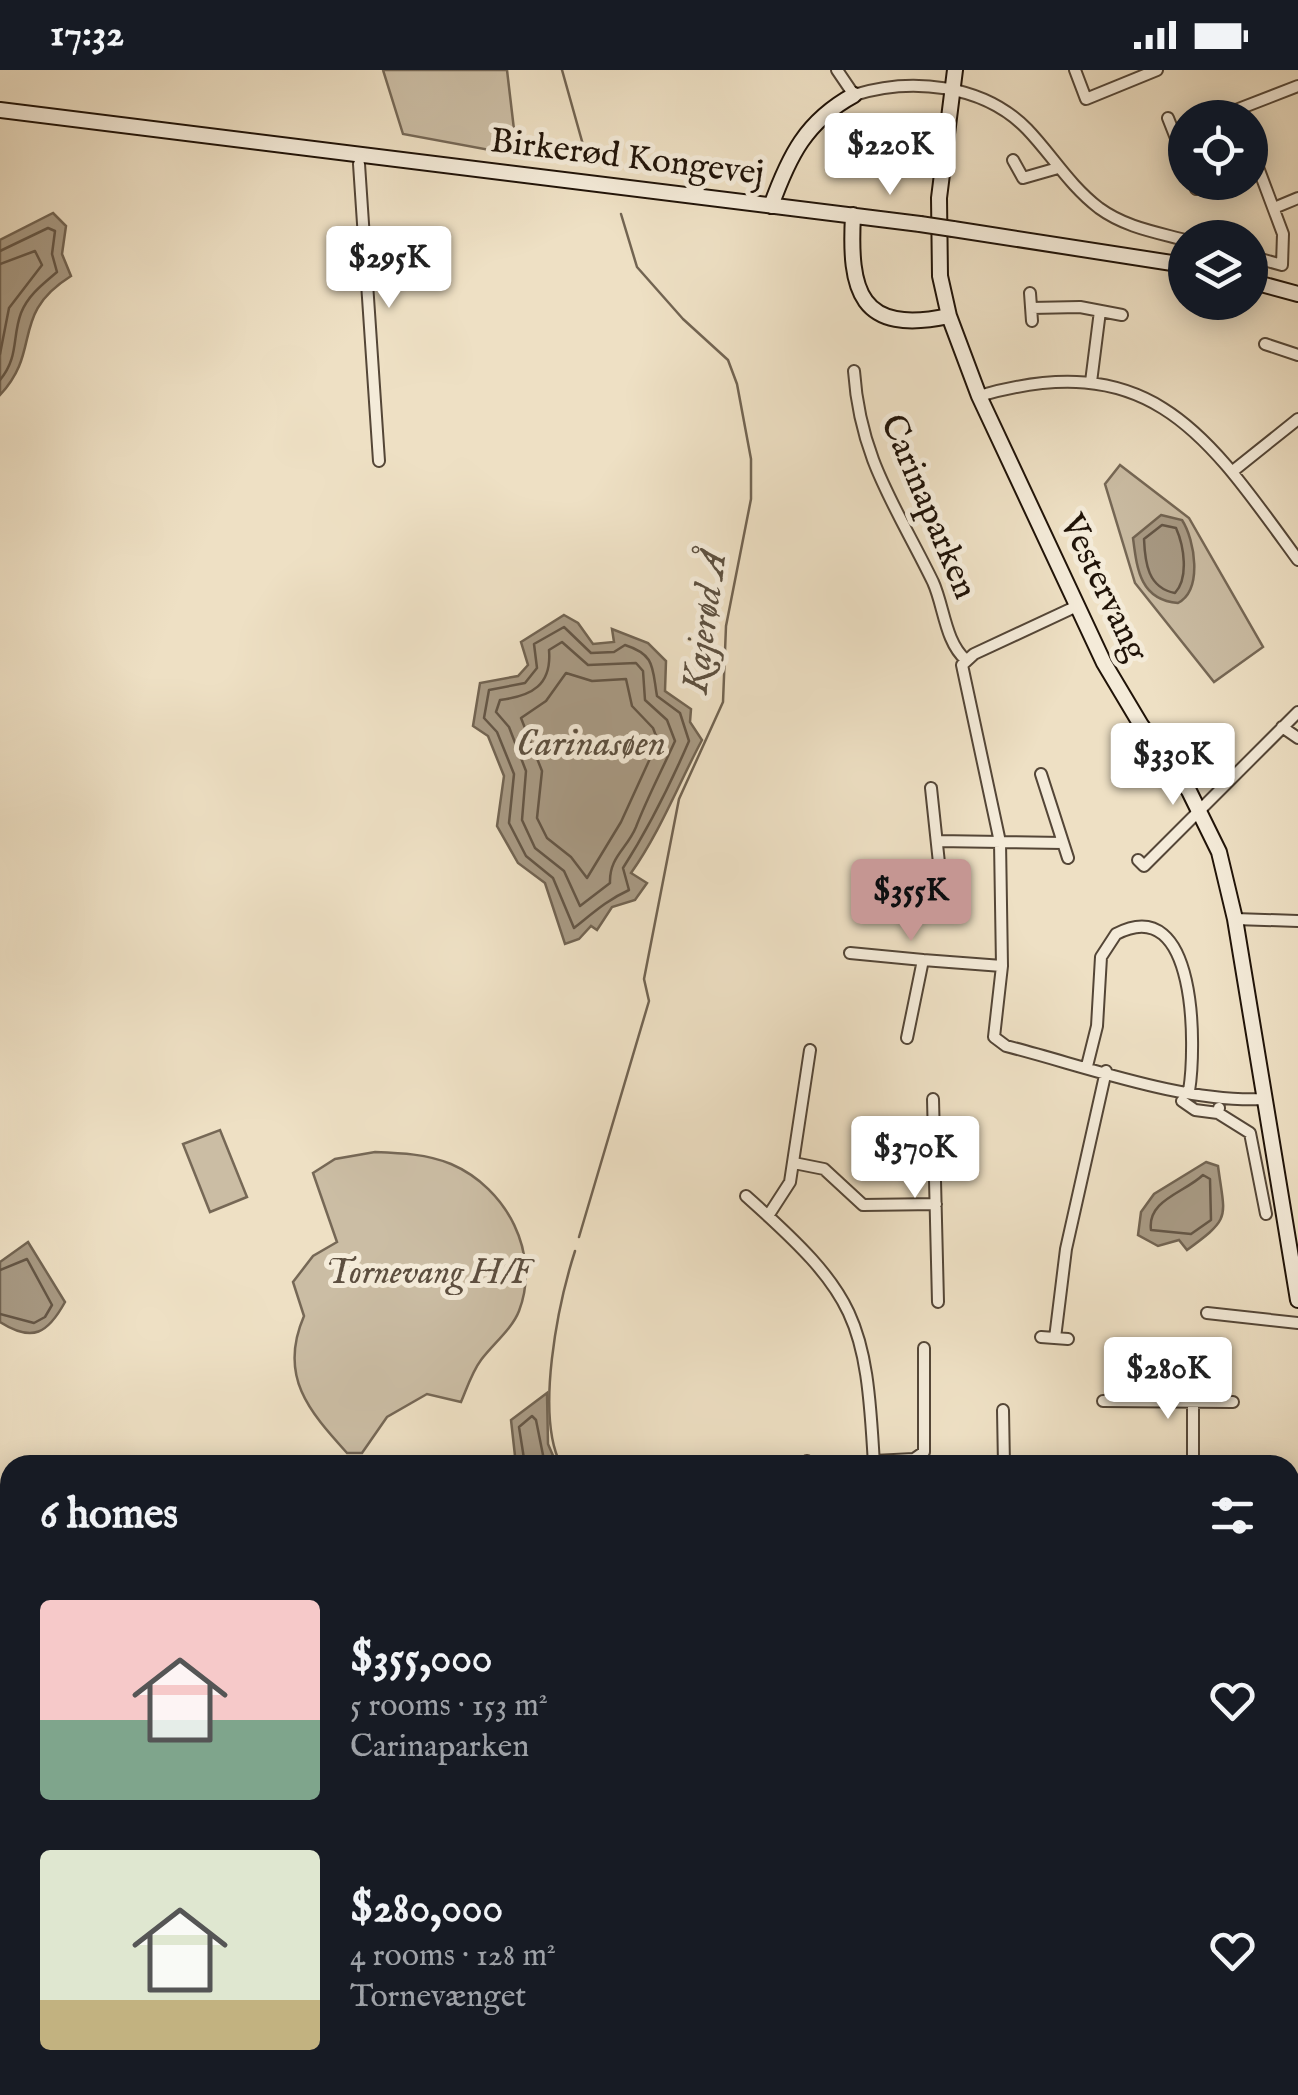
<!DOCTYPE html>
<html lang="en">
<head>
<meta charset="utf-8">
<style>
	:root { --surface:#171b24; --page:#242831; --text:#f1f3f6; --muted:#9ea1a6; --accent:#c59692 }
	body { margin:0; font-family:"IM FELL English",serif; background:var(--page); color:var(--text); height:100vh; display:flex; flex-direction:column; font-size:38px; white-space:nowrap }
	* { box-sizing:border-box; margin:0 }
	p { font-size:32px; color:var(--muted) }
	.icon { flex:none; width:55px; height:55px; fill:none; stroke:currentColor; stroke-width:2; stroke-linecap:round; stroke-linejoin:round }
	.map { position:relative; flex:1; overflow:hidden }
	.sheet { position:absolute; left:0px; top:1385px; width:1300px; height:640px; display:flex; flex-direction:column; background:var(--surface); border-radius:30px 30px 0 0; box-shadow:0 5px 25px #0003 }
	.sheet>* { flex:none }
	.buttons { position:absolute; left:1168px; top:30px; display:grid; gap:20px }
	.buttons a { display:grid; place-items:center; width:100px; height:100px; border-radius:50%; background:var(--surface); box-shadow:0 5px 25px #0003; font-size:50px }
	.price { position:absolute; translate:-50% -85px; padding:0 22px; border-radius:10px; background:#fff; color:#222; font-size:32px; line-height:65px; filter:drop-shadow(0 2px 5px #0008) }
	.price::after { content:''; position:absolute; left:50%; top:60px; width:30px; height:22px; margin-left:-15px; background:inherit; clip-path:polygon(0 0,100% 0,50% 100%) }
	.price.current { background:var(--accent); color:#111 }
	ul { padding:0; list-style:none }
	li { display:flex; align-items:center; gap:30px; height:250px; padding:0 40px }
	li span { display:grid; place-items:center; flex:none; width:280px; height:200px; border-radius:10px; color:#555 }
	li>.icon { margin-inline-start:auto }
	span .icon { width:120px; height:120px; fill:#fffc; stroke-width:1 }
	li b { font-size:42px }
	h2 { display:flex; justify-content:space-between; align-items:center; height:120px; padding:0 40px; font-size:42px }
	.status { display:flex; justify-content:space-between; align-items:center; height:70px; padding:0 50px; background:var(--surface); direction:ltr }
	.status svg { height:28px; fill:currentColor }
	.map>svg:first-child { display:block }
	.green { fill:#cbbda4; stroke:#766856; stroke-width:2.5 }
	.water { fill:#a89a84; stroke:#726452; stroke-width:2.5 }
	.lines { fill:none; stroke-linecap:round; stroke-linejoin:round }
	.shore { stroke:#645646; stroke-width:2.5 }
	.stream { stroke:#726452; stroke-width:2.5 }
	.street-casing { stroke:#544637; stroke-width:14 }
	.secondary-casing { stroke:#201308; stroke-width:18 }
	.street { stroke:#f4ebd9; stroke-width:10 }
	.secondary { stroke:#f4ebd9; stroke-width:14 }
	.tram { stroke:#201308; stroke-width:2.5 }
	.secondary-bridge-casing { stroke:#201308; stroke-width:18; stroke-linecap:butt }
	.secondary-bridge { stroke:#f4ebd9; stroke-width:14 }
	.labels { text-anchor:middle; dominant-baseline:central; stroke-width:10; stroke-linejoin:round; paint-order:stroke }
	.street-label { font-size:35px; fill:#201308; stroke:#f4ebd9 }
	.park-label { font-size:35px; font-style:italic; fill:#5c4e3f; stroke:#f4ebd9 }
	.water-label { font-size:38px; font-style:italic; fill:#5d5040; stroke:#f4ebd9 }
</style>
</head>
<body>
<div class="status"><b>17:32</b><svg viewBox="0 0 49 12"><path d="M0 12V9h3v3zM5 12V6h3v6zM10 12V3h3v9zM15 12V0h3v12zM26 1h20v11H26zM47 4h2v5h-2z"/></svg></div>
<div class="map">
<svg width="1298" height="2025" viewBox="0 0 1298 2025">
	<rect width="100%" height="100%" fill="#eee0c4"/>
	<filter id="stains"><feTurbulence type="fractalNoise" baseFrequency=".002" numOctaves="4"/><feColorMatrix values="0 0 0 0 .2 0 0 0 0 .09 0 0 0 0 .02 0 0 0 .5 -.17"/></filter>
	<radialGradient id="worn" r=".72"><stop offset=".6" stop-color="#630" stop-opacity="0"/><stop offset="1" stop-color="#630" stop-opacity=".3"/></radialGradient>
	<path class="green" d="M383,0H507L517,85L403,64Z
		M1120,395L1189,448L1263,577L1214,612L1135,513L1105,414Z
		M220,1060L247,1127L210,1142L183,1074Z
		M375,1082C401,1083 427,1084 451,1094C507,1118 541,1184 519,1241C512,1259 493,1274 481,1290C472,1302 467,1318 461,1332L427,1324L387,1347L362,1383H347C309,1341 278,1306 304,1246L293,1212L313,1186L337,1172L313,1103L335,1089Z
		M308,2015H541L537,2025H313Z"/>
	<path class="water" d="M53,143L66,156L62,184L71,206C9,245 43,279 0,325V170Z
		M1161,445L1182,450C1195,470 1203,520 1178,533C1140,530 1137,499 1133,468Z
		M564,545L578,553L593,574L614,572L612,559L648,573L666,591L665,621L691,639L690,652L702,670C678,715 660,762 631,803L647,813L635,830L612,837L597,860L591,856L579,869L565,874L545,813L518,793L497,756L504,706L488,666L473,656L480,613L518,606L528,595L521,572Z
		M1206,1092L1218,1096C1225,1149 1232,1147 1187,1180L1179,1170L1158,1176L1138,1165L1141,1142L1154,1124Z
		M28,1172L65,1232C48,1263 33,1273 0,1252V1192Z
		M547,1323L548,1374L557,1395H516L511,1350Z"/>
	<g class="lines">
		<path class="shore" d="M0,181L48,158L55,161L52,184L57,202C43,214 28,225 21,243C12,267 19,287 0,310
			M0,194L35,181L42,195L9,238L0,284
			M1162,455L1176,458C1184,476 1189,508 1175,523C1148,518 1145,493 1144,469Z
			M564,557L591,583L614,582L625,575C656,585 652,598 657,626L680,643L689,671C670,715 648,759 623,798L629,820C607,830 593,843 574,858L553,808L526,786L509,753L514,704L497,662L484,648L489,620L525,613L537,598L534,574Z
			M562,572L588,595L636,593L643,601L645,630L667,650L675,671C662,700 647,728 636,757C627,779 609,787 610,813L580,836L564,801L535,778L522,750L526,701L509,657L496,642L500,630C532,626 552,615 549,580Z
			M566,603L592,611L626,609L632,636L653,658L658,671L621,752L587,808L571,787L547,768L537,748L542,701L521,648L546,631Z
			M1203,1105L1210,1109L1211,1150L1191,1164L1151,1160C1147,1130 1184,1123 1203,1105Z
			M0,1200L27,1189L52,1235L45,1247L34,1253L0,1244
			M525,1395L519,1357L532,1346L536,1350L545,1395"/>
		<path class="stream" d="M562,0L587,89
			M579,1167L649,931L644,909L679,729L723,632L726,556L751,429V389L737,314L728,290L683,249L637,197L621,144
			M561,1395C535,1345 558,1234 575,1181
			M836,2025L846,2015"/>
		<g class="street-casing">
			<path id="street" d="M837,0L854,25C911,7 983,14 1027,59C1052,85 1069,115 1099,138C1125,157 1155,162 1185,170
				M1075,0L1086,29L1157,0
				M1168,48L1185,91
				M1239,48L1236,40L1298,16
				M1250,76L1283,164L1282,195L1250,186
				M1013,90L1023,108L1058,98
				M359,94L379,391
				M1194,112L1196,119L1213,112
				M1274,138L1298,128
				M1030,223L1032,251
				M1031,238L1080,237L1122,245
				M1265,274L1298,285
				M854,301C860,389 896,436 933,512C944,536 945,572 966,590
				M1091,312L1100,241
				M979,326C1152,276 1207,365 1298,490
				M1233,401L1298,349
				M1077,536L974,584L962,595L1000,772L1002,896L994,967L1006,976C1085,996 1183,1033 1264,1029
				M1282,657L1298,668
				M1041,704L1068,788
				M931,718L939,793
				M937,771L1063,773
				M1138,790L1144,796L1298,642
				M1235,849L1298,851
				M850,883L923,890
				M907,968L923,890L1002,896
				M1087,996L1097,956L1101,887L1116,864C1198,821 1196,978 1189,1021
				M933,1029L938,1232
				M1182,1031L1195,1040L1218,1043L1219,1038
				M1218,1043L1250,1063L1266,1144
				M794,1093L824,1099L863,1135L936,1134
				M746,1126C857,1225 866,1248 874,1395
				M768,1146L790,1112L810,980
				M1207,1243L1298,1253
				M1041,1267L1068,1269
				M1055,1268L1066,1179L1106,1001
				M1103,1331L1233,1332
				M1193,1332V1395
				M1003,1340L1004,1395
				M807,1391V1395
				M874,1391L914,1389L924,1382V1278
				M1290,1420H1298
				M1290,1932L1298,1931
				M1184,2015L1199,2025"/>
		</g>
		<g class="secondary-casing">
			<path id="secondary" d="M955,0L939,128L940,206L949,246L979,326L1104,593L1141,655L1189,721L1219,782L1235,849L1298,1230
				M0,40L920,154
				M771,136C789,86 806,51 854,25
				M853,145C849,221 859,265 949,246
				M953,159L1185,195
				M1250,211L1298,224"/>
		</g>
		<use href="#street" class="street"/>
		<use href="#secondary" class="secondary"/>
		<path class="tram" d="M1290,1489H1298
			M0,1494H10"/>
		<g class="secondary-bridge-casing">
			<path id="secondary-bridge" d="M920,154L953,159"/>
		</g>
		<use href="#secondary-bridge" class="secondary-bridge"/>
	</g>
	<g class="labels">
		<g class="street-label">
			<text transform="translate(627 88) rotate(7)">Birkerød Kongevej</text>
			<text transform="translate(928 437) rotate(67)">Carinaparken</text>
			<text transform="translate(1103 518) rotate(64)">Vestervang</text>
		</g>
		<g class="park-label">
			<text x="428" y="1203">Tornevang H/F</text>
		</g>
		<g class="water-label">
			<text transform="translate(706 552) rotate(-82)">Kajerød Å</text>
			<text x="591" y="675">Carinasøen</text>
		</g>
	</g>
	<rect width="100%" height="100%" filter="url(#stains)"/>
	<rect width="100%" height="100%" fill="url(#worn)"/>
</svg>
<div class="buttons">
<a><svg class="icon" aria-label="locate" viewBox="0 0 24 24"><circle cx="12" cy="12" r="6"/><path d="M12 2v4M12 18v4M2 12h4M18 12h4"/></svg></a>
<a><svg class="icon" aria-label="layers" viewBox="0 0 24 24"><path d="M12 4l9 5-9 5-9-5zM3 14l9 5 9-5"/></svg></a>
</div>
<b class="price" style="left:890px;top:128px">$220K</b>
<b class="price" style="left:389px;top:241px">$295K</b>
<b class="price" style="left:1173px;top:738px">$330K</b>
<b class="price current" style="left:911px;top:874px">$355K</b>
<b class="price" style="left:915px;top:1131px">$370K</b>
<b class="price" style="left:1168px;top:1352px">$280K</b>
<section class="sheet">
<h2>6 homes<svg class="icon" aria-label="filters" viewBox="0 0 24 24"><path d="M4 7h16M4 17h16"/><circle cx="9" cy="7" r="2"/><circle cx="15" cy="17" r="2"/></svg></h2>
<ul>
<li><span style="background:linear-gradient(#f6c9c9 60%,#7fa58c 0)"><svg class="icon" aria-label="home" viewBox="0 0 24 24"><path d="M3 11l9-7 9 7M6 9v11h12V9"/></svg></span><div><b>$355,000</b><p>5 rooms · 153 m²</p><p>Carinaparken</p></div><svg class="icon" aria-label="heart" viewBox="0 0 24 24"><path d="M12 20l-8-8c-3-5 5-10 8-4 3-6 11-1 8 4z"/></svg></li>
<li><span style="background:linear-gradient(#dfe7d0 75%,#c2b280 0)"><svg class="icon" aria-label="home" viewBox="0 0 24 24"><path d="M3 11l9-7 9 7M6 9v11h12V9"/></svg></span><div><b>$280,000</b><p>4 rooms · 128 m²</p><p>Tornevænget</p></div><svg class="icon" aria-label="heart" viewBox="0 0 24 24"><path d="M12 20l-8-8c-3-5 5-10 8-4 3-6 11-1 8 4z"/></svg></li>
</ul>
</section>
</div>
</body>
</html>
